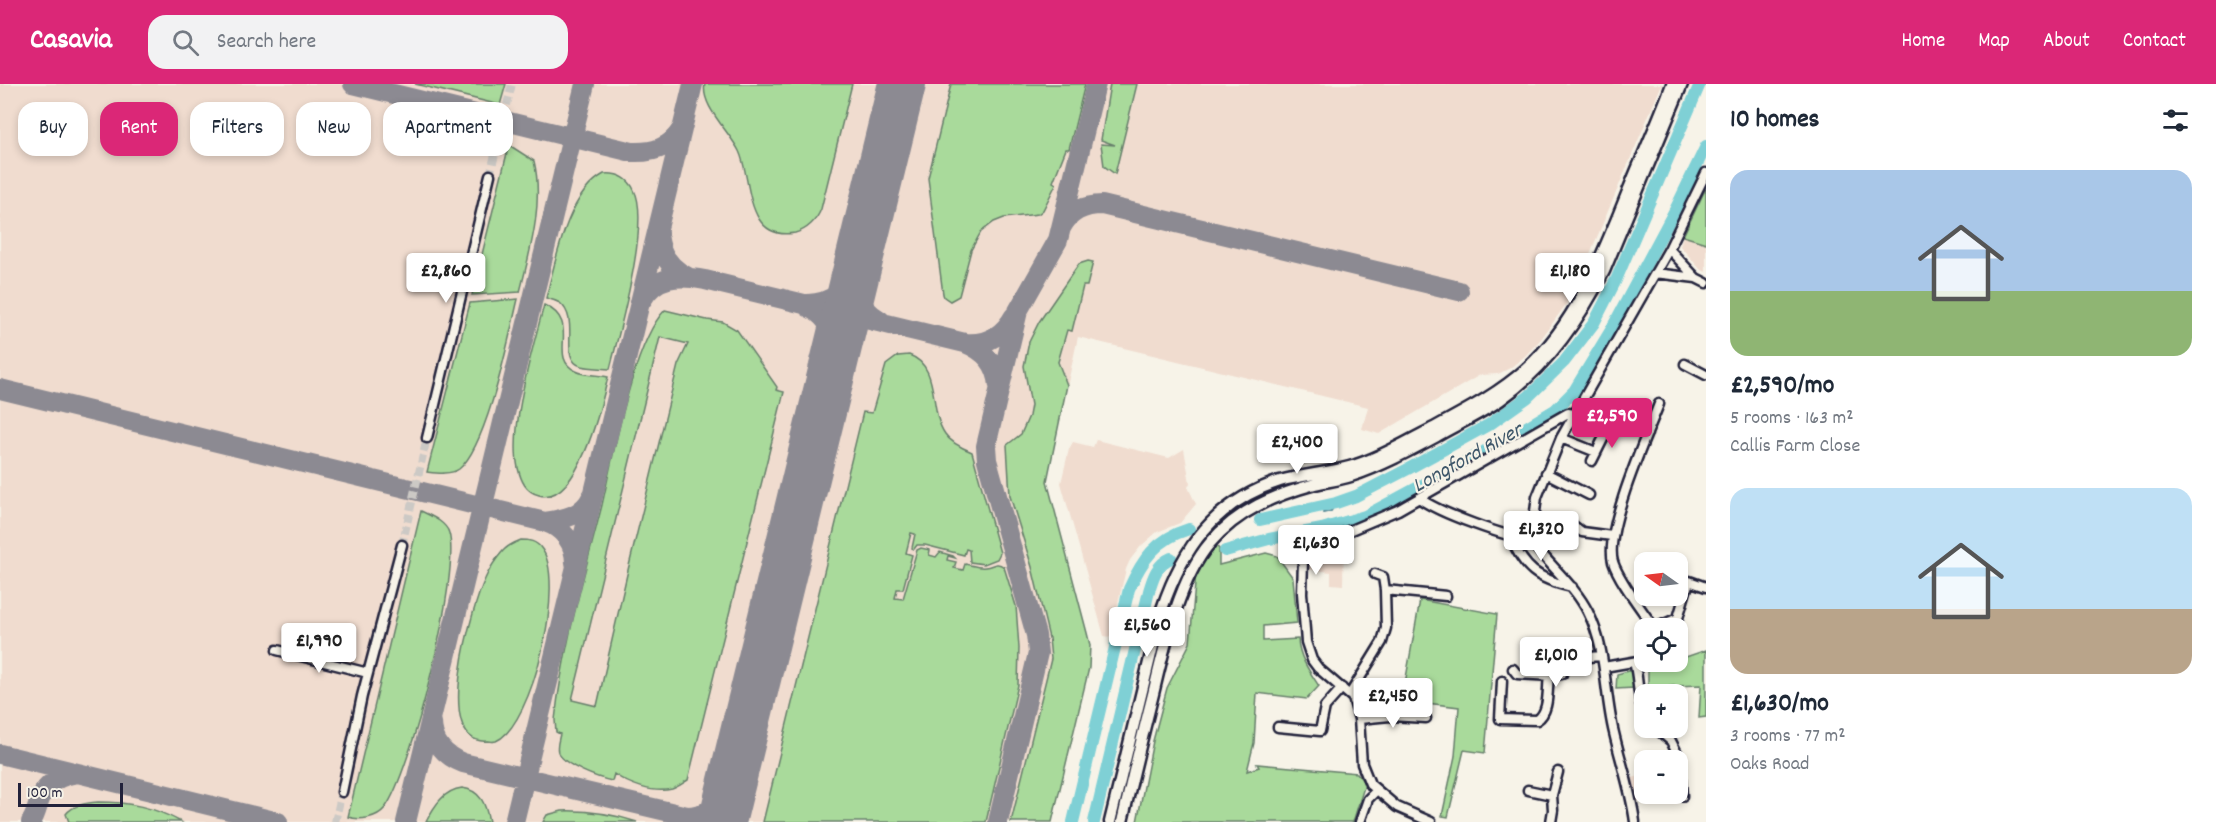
<!DOCTYPE html>
<html lang="en">
<head>
<meta charset="utf-8">
<style>
	:root { --surface:#fff; --page:#f2f2f3; --text:#1f2937; --muted:#747a83; --accent:#db2777 }
	body { margin:0; font-family:Dekko,sans-serif; background:var(--page); color:var(--text); height:100vh; display:flex; flex-direction:column; font-size:22px; white-space:nowrap }
	* { box-sizing:border-box; margin:0 }
	p { font-size:20px; color:var(--muted) }
	.icon { flex:none; width:33px; height:33px; fill:none; stroke:currentColor; stroke-width:2; stroke-linecap:round; stroke-linejoin:round }
	.map { position:relative; flex:1; overflow:hidden }
	.sheet { display:flex; flex-direction:column; background:var(--surface); width:510px }
	.sheet>* { flex:none }
	.hud { position:absolute; left:18px; top:18px; width:570px; height:54px; display:flex; gap:12px }
	.needle { width:39px; rotate:284deg }
	.tools { position:absolute; left:1634px; top:468px; display:grid; gap:12px }
	.tools a { display:grid; place-items:center; width:54px; height:54px; border-radius:12px; background:var(--surface); box-shadow:0 3px 9px #0003; font-size:30px }
	.scale { position:absolute; left:18px; bottom:15px; width:105px; box-sizing:border-box; padding-left:6px; border:3px solid #22223b; border-top:0; font-size:16px; line-height:21px; white-space:nowrap; color:#22223b; -webkit-text-stroke:4px #f7f3e8; paint-order:stroke }
	.price { position:absolute; translate:-50% -51px; padding:0 14px; border-radius:6px; background:#fff; color:#222; font-size:20px; line-height:39px; filter:drop-shadow(0 2px 3px #0008) }
	.price::after { content:''; position:absolute; left:50%; top:36px; width:18px; height:14px; margin-left:-9px; background:inherit; clip-path:polygon(0 0,100% 0,50% 100%) }
	.price.current { background:var(--accent); color:#fff }
	ul { padding:0; list-style:none }
	li { display:grid; align-content:center; gap:12px; height:318px; padding:0 24px }
	li span { display:grid; place-items:center; height:186px; border-radius:18px; color:#555 }
	li>.icon { margin-inline-start:auto }
	span .icon { width:108px; height:108px; fill:#fffc; stroke-width:1 }
	li b { font-size:26px }
	h2 { display:flex; justify-content:space-between; align-items:center; height:72px; padding:0 24px; font-size:26px }
	.chip { padding:0 21px; border-radius:18px; background:var(--surface); box-shadow:0 3px 9px #0003; font-size:21px; line-height:54px }
	.chip.current { background:var(--accent); color:#fff }
	header { display:flex; align-items:center; gap:36px; box-sizing:border-box; height:84px; padding:0 30px; background:var(--accent); color:#fff }
	header strong { font-size:28px }
	nav { display:flex; gap:33px; margin-inline-start:auto; font-size:21px }
	.search { width:420px; height:54px; background:var(--page); display:flex; align-items:center; gap:15px; box-sizing:border-box; padding:0 21px; border-radius:18px; color:var(--muted); font-size:22px }
	main { display:flex; flex:1; min-height:0 }
	.map>svg:first-child { display:block }
	.built { fill:#f0dccf }
	.green { fill:#a9da9b; stroke:#667e6b; stroke-width:1.5; fill-rule:evenodd }
	.lines { fill:none; stroke-linecap:round; stroke-linejoin:round }
	.stream { stroke:#5a8a97; stroke-width:2 }
	.river { stroke:#7fd0d5; stroke-width:12 }
	.taxiway { stroke:#8c8a92; stroke-width:20 }
	.runway { stroke:#8c8a92; stroke-width:48 }
	.minor-tunnel { stroke:#ccc9c5; stroke-width:8; stroke-dasharray:8 4; stroke-linecap:butt }
	.minor-casing { stroke:#22223b; stroke-width:13 }
	.tertiary-casing { stroke:#22223b; stroke-width:15 }
	.minor { stroke:#f7f3e8; stroke-width:8 }
	.tertiary { stroke:#f7f3e8; stroke-width:10 }
	.labels { text-anchor:middle; dominant-baseline:central; stroke-width:4.5; stroke-linejoin:round; paint-order:stroke }
	.water-label { font-size:22px; font-style:italic; fill:#3e5669; stroke:#f7f3e8 }
</style>
</head>
<body>
<header>
<strong>Casavia</strong>
<div class="search"><svg class="icon" aria-label="search" viewBox="0 0 24 24"><circle cx="10" cy="10" r="6"/><path d="M15 15l6 6"/></svg>Search here</div>
<nav><a>Home</a><a>Map</a><a>About</a><a>Contact</a></nav>
</header>
<main>
<div class="map">
<svg width="1706" height="738" viewBox="0 0 1706 738">
	<rect width="100%" height="100%" fill="#f7f3e8"/>
	<filter id="ink" filterUnits="userSpaceOnUse"><feTurbulence type="fractalNoise" baseFrequency=".0167" numOctaves="2"/><feDisplacementMap in="SourceGraphic" scale="12" xChannelSelector="R" yChannelSelector="G"/><feConvolveMatrix kernelMatrix="1 2 1 2 8 2 1 2 1" color-interpolation-filters="sRGB"/></filter>
	<g filter="url(#ink)">
		<path class="built" d="M0,0H1662L1578,198L1567,219L1541,255L1525,272L1510,284L1498,290L1480,291L1379,350L1362,345L1368,323L1078,253L1046,398L1069,490L1049,738H0Z
			M1683,152L1706,159V188L1700,185L1680,162Z
			M1096,356L1169,374L1184,365L1190,399L1188,403L1196,420L1180,439L1157,448L1141,462L1130,476L1126,485L1110,553L1104,552L1061,399L1069,365L1073,358L1093,363Z
			M1344,451L1343,501L1331,500V488L1307,485L1310,469Z
			M1644,691V710H1667L1636,718L1632,694Z"/>
		<path class="green" d="M415,0H506L500,21Z
			M705,0H852L821,125C817,136 807,146 795,149C744,158 752,93 739,67C729,47 700,21 705,0Z
			M951,0H1085L1069,65H1066L1053,98L1056,100L1043,126L1038,130L1004,134L994,138L981,148L971,166L959,212L950,217L944,213L943,210L928,94Z
			M1110,0H1137L1115,90L1104,82L1101,60L1115,61L1101,56Z
			M509,61L534,77C544,119 530,167 520,208L472,211Z
			M604,90C618,89 628,93 634,106C651,137 619,248 610,285C601,284 590,284 581,282C558,275 581,236 560,219C556,217 550,215 546,214C556,176 567,110 604,90Z
			M1706,104V159L1683,152Z
			M1088,177L1093,178L1087,202H1083L1072,247L1067,246L1058,278L1067,301L1047,397L1087,549L1090,561L1089,584L1052,738H1011L1051,575L1049,554L1032,483L1010,412L1007,361L1021,350L1029,332L1031,321L1024,282L1029,258L1039,238L1076,184L1079,180Z
			M518,215C509,253 487,363 459,385C451,391 436,389 427,388L470,219Z
			M544,221C583,238 546,273 576,287C585,292 598,290 608,293C602,319 578,422 539,411C526,408 521,397 518,384C509,343 533,263 544,221Z
			M665,226L707,236L723,238L737,246L777,303L776,306L784,308L688,696C683,699 678,703 672,705C653,710 628,700 614,690L612,697C598,694 564,682 558,668C556,663 559,655 560,650L556,648L555,636C563,563 584,492 602,421C613,374 633,258 665,226ZM660,253L688,260L678,281L628,486L597,622L572,616Z
			M909,271C941,282 928,326 945,350C951,359 962,364 972,368L1000,469L997,475L984,480L970,478L969,466L966,465L964,471L925,461H917L914,465L912,464L915,450L911,449L906,469L912,471L903,505H897L895,514L903,515L917,466L921,464L930,466L929,471L936,473L940,468L953,472L955,474L948,472L947,476L956,478L954,484L963,486L965,480C971,481 979,484 985,483C994,482 996,477 1004,483L1016,522L1019,564L1018,601L986,738H763L863,328L872,329L886,281L898,272Z
			M421,427C431,432 446,438 449,449C461,489 411,690 385,724C377,734 360,737 348,733Z
			M521,456C529,456 536,457 541,464C567,494 533,642 496,657C493,658 490,657 487,657C431,662 473,520 485,495C489,486 495,476 502,468C507,462 513,459 521,456Z
			M1215,460L1219,465V481L1266,469L1277,472L1293,494L1297,539L1263,542V557L1298,555C1299,573 1309,587 1319,602L1307,615L1257,609L1254,659L1247,687L1259,683L1257,680L1357,689L1365,700L1353,738H1137L1153,657L1167,604L1190,559L1196,488Z
			M1420,516L1497,530L1485,669L1464,666L1448,733L1442,732L1455,672L1459,623L1402,616Z
			M1706,566V633L1699,634L1701,601L1648,603V586Z
			M1628,587H1632L1634,604L1616,605L1617,590Z
			M462,704C481,706 486,721 489,738H426C434,722 444,706 462,704Z
			M98,718C129,718 154,723 181,738H69L66,730C73,721 86,719 98,718Z
			M562,727C589,726 612,730 637,738H543L547,731Z"/>
		<g class="lines">
			<path class="stream" d="M1323,429L1331,427L1336,419"/>
			<path class="river" d="M1260,436L1336,419L1356,412L1408,385L1490,340L1528,313L1564,278L1594,239L1616,196L1700,0
				M1225,467L1269,455L1322,445L1365,432L1498,360L1555,326L1574,307L1611,246L1676,124L1706,62
				M1073,738L1129,505C1142,476 1156,455 1189,445
				M1094,738L1149,507C1153,493 1157,480 1171,474"/>
			<path class="taxiway" d="M353,0L632,68C653,69 670,64 681,46
				M1061,144C1069,128 1084,121 1102,121L1459,207
				M658,148C659,168 669,184 688,193
				M865,151C863,185 840,213 881,237
				M642,216C656,191 679,191 705,196L965,259C985,267 997,280 999,302
				M808,220C831,219 848,206 855,184
				M808,223C846,241 833,277 825,309H826
				M965,259C987,261 1003,252 1014,232
				M0,305L545,438C563,444 575,459 575,479
				M545,438C564,435 583,432 592,412
				M432,638C432,658 445,672 463,679L687,732C727,730 731,698 739,667
				M0,670L278,738
				M31,738C36,731 37,723 40,715C46,699 61,691 78,689
				M406,738L585,0
				M514,738L693,0
				M998,738L1038,569L1036,551L987,376L986,362L1018,227L1058,156L1096,0"/>
			<path class="runway" d="M722,738L902,0"/>
			<path class="minor-tunnel" d="M490,91L512,0
				M402,461L427,354
				M335,738L342,708"/>
			<g class="minor-casing">
				<path id="minor" d="M1669,165L1696,194L1706,199
					M1655,189L1696,194
					M1685,280L1706,291
					M1628,343L1647,350
					M427,354L490,91
					M1561,354L1596,368
					M1592,377L1610,341
					M1546,389L1589,411
					M1419,414C1439,429 1506,453 1531,456
					M1571,440L1582,448L1612,452
					M1510,452C1524,485 1537,495 1572,503
					M1531,456L1537,413L1561,354L1669,165L1706,89
					M1531,456C1548,481 1574,500 1588,528C1607,565 1604,609 1614,649C1621,679 1631,707 1635,738
					M1375,490L1383,493L1385,506
					M1654,544C1643,527 1619,497 1613,478C1604,446 1646,353 1659,320
					M1655,544L1678,534L1689,497L1706,503
					M277,566L368,589
					M1634,578C1639,594 1637,615 1644,629
					M1604,583L1644,576
					M1513,585L1517,590L1552,592L1554,578L1561,575L1602,572
					M1552,592L1562,590L1564,575
					M1502,597L1500,635L1537,636C1550,628 1547,605 1549,591
					M1350,610L1382,558L1386,544L1385,506L1446,512
					M1359,635L1390,632L1426,634
					M1278,643L1320,647L1325,623L1342,604
					M1656,644L1671,657L1679,673L1682,712
					M1528,706L1552,711
					M342,708L362,612L402,461
					M1360,738L1368,715L1376,707
					M1431,738L1397,723L1370,700L1362,680L1359,635L1353,614L1318,584L1312,576L1306,558L1302,509L1303,477L1313,462L1398,426L1568,329L1574,330
					M1551,738L1553,726L1552,711L1558,688"/>
			</g>
			<g class="tertiary-casing">
				<path id="tertiary" d="M1110,738L1162,525C1183,463 1215,418 1280,397C1305,390 1332,389 1356,381C1382,373 1406,358 1430,346C1463,328 1497,311 1526,285C1578,238 1603,169 1629,105C1643,70 1659,36 1672,0
					M1122,738C1132,695 1142,653 1153,610C1164,564 1179,495 1210,459C1238,426 1275,411 1315,400C1327,397 1339,396 1351,392C1381,382 1409,367 1437,352C1458,340 1480,330 1500,316C1547,283 1579,237 1604,187L1682,0"/>
			</g>
			<use href="#minor" class="minor"/>
			<use href="#tertiary" class="tertiary"/>
		</g>
	</g>
	<g class="labels">
		<g class="water-label">
			<text transform="translate(1468 375) rotate(-29)">Longford River</text>
		</g>
	</g>
</svg>
<div class="tools">
<a><svg class="needle" viewBox="-14 -14 28 28"><path d="M0-13l5 13h-10z" fill="#e53935"/><path d="M0 13l5-13h-10z" fill="#747a83"/></svg></a>
<a><svg class="icon" aria-label="locate" viewBox="0 0 24 24"><circle cx="12" cy="12" r="6"/><path d="M12 2v4M12 18v4M2 12h4M18 12h4"/></svg></a>
<a>+</a>
<a>−</a>
</div>
<div class="scale">100 m</div>
<b class="price" style="left:446px;top:220px">£2,860</b>
<b class="price" style="left:1570px;top:220px">£1,180</b>
<b class="price current" style="left:1612px;top:365px">£2,590</b>
<b class="price" style="left:1297px;top:391px">£2,400</b>
<b class="price" style="left:1541px;top:478px">£1,320</b>
<b class="price" style="left:1316px;top:492px">£1,630</b>
<b class="price" style="left:1147px;top:574px">£1,560</b>
<b class="price" style="left:319px;top:590px">£1,990</b>
<b class="price" style="left:1556px;top:604px">£1,010</b>
<b class="price" style="left:1393px;top:645px">£2,450</b>
<div class="hud">
<a class="chip">Buy</a>
<a class="chip current">Rent</a>
<a class="chip">Filters</a>
<a class="chip">New</a>
<a class="chip">Apartment</a>
</div>
</div>
<section class="sheet">
<h2>10 homes<svg class="icon" aria-label="filters" viewBox="0 0 24 24"><path d="M4 7h16M4 17h16"/><circle cx="9" cy="7" r="2"/><circle cx="15" cy="17" r="2"/></svg></h2>
<ul>
<li><span style="background:linear-gradient(#a9c7e8 65%,#8fb573 0)"><svg class="icon" aria-label="home" viewBox="0 0 24 24"><path d="M3 11l9-7 9 7M6 9v11h12V9"/></svg></span><div><b>£2,590/mo</b><p>5 rooms · 163 m²</p><p>Callis Farm Close</p></div></li>
<li><span style="background:linear-gradient(#bfe0f5 65%,#b9a48a 0)"><svg class="icon" aria-label="home" viewBox="0 0 24 24"><path d="M3 11l9-7 9 7M6 9v11h12V9"/></svg></span><div><b>£1,630/mo</b><p>3 rooms · 77 m²</p><p>Oaks Road</p></div></li>
</ul>
</section>
</main>
</body>
</html>
